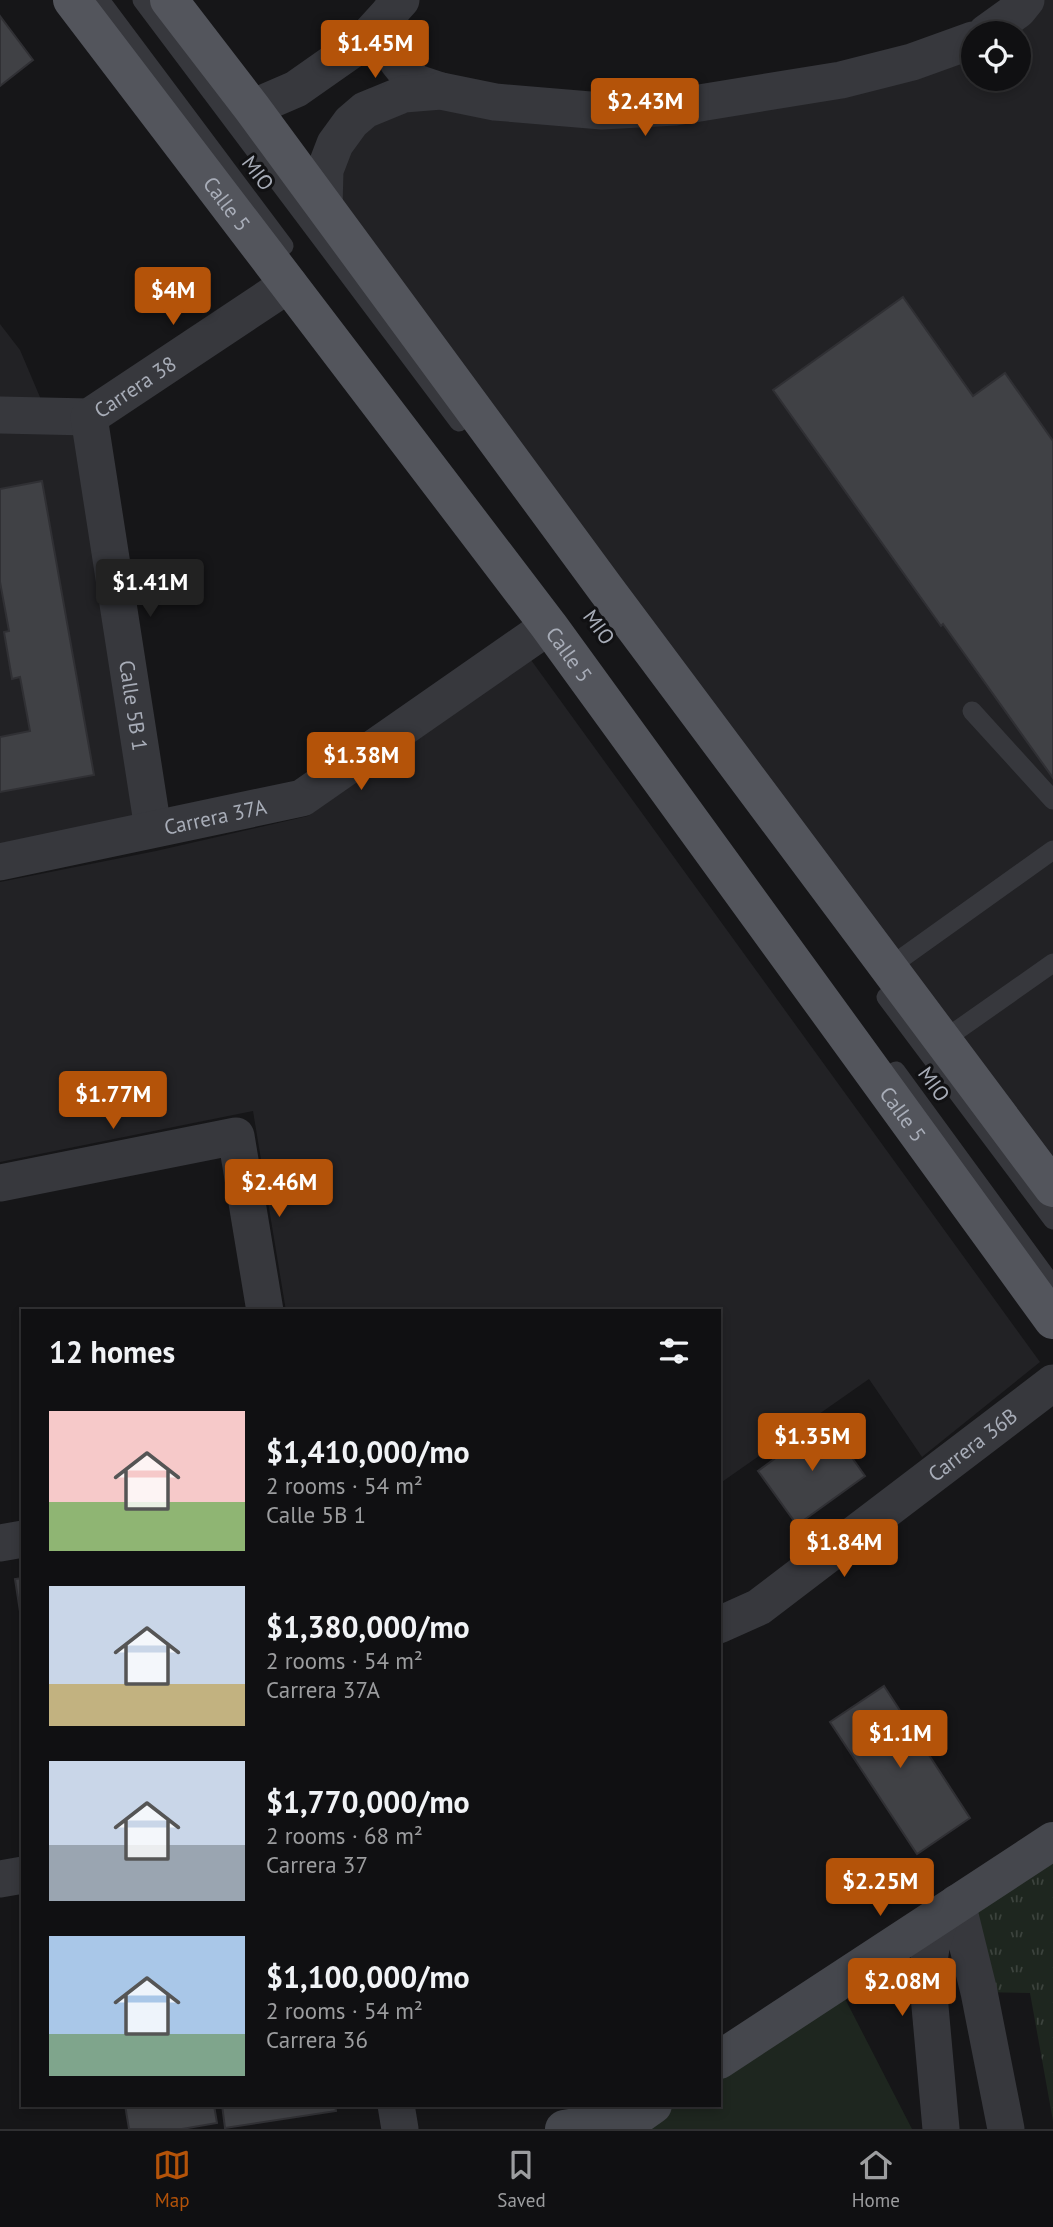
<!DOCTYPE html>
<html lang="en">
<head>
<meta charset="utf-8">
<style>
	:root { --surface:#101012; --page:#1e1e20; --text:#f1f3f6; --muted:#9c9d9f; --line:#303032; --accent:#b45309 }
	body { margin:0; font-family:"PT Sans",sans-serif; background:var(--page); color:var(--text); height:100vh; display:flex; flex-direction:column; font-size:26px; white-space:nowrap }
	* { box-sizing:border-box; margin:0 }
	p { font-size:23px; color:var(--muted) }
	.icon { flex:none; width:38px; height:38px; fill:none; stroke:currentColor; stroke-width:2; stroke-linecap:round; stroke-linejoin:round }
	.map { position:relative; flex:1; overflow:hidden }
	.drawer { position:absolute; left:21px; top:1309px; width:700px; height:798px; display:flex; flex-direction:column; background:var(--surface); border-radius:0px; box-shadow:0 4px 10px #0003,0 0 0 2px var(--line) }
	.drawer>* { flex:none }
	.fabs { position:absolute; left:961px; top:21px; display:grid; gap:14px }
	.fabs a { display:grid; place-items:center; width:70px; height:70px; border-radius:50%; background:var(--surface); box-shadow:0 4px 10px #0003,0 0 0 2px var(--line); font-size:35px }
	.price { position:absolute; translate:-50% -60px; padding:0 16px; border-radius:7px; background:var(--accent); color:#fff; font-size:23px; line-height:46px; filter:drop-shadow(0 2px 4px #0008) }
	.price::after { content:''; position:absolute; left:50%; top:42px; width:21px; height:16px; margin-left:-10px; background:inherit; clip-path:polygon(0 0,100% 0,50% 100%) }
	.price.current { background:#222; color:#fff }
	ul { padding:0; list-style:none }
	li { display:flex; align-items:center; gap:21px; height:175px; padding:0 28px }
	li span { display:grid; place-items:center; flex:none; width:196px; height:140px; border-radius:0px; color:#555 }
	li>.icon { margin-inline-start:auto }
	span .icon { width:84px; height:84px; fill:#fffc; stroke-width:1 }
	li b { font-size:30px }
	h2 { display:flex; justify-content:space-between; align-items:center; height:84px; padding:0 28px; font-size:30px }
	.tab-bar { display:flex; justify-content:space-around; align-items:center; height:98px; border-top:2px solid var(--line); background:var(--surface); font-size:19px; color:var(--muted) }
	.tab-bar a { display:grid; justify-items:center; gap:4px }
	.tab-bar .current { color:var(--accent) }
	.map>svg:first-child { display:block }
	.built { fill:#222225 }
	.park { fill:url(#park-tufts) }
	.garden { fill:#1e261f }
	.building { fill:#404145; stroke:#303034; stroke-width:2 }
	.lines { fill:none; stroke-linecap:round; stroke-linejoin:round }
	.lane { stroke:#37383d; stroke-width:19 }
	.street { stroke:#37383d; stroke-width:37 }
	.secondary { stroke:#45474d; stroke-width:38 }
	.primary { stroke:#53555c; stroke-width:38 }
	.labels { text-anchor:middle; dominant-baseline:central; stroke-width:6; stroke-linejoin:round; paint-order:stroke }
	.street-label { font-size:21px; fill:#a8adb8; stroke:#111113 }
</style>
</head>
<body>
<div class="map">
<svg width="1053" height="2129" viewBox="0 0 1053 2129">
	<defs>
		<pattern id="park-tufts" width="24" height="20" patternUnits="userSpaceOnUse" patternTransform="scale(1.75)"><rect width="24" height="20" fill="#1e261f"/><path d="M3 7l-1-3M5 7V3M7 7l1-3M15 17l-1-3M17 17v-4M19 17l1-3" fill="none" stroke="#3c433d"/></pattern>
	</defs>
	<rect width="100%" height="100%" fill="#161618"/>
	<path class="built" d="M1026,0H1053V1188L324,207L325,170L404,94L602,111L973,40V79H1018V33H986Z
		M0,324L20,350L48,416L89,417L153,829L0,862Z
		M531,660L1040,1362L922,1457L869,1379L719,1484V1311H286L253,1111L0,1162V882L156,851L308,816Z"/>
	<path class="park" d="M1053,1841V2121L1030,1993L979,1992L957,1903Z"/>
	<path class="garden" d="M836,1981L912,2129H564L653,2105H719V2060Z"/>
	<path class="building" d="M0,16L33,60L0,86Z
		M903,297L973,396L1005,373L1053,441V778L943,624L941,626L773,390Z
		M42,481L94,775L0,792V737L30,731L20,677L12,679L4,632L9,631L0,582V489Z
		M826,1421L865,1476L797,1525L758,1471Z
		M23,1578V1631L15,1579Z
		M884,1686L970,1818L917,1854L830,1722Z
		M125,2105H214L217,2123L182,2129H129Z
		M222,2105H335L336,2111L225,2128Z"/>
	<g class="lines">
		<path class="lane" d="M100,0L284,246
			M142,0L459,422
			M972,711L1053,800
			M888,968L1053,850
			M886,997L1053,1220
			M942,1041L1053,963
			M896,1071L1053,1286"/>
		<g class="street">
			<path d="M390,12L389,37L398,62L414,82L441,91"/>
			<path d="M986,33L1018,10L1026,0"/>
			<path d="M252,108L296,89L363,42L401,0"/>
			<path d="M324,207L325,170L335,144L351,122L365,110L404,94L441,91L495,102L602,111L675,107L841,80L912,62L973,40"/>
			<path id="s1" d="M0,415L89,417L289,284"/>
			<path id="s2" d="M89,417L153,829"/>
			<path id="s3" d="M0,862L302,798L549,626"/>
			<path d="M0,1183L236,1136L265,1311"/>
			<path d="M0,1543L23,1539"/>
			<path id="s4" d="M719,1625L759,1607L1053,1383"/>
			<path d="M0,1879L23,1875"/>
			<path d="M957,1903L979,1992L1006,2129"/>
			<path d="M396,2105L400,2129"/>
			<path d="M941,2129L927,1973L931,1948L941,1915"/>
		</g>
		<path class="secondary" d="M719,2060L1053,1841
			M564,2129L636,2117L653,2105"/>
		<g class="primary">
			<path id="s5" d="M72,0L549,626L1053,1320"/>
			<path d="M169,0L252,108L605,588L1053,1188"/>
		</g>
	</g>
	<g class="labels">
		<g class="street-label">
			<text transform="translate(258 173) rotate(53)">MIO</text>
			<text stroke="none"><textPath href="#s5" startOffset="256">Calle 5</textPath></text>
			<text stroke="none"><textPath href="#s1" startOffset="144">Carrera 38</textPath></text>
			<text transform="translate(599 627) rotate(54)">MIO</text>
			<text stroke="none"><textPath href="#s5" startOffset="822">Calle 5</textPath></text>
			<text stroke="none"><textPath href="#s2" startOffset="292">Calle 5B 1</textPath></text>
			<text stroke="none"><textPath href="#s3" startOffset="220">Carrera 37A</textPath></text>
			<text transform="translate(934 1084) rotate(54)">MIO</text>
			<text stroke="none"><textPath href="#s5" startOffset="1390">Calle 5</textPath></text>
			<text stroke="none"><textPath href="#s4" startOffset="312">Carrera 36B</textPath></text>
		</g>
	</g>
</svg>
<div class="fabs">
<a><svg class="icon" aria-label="locate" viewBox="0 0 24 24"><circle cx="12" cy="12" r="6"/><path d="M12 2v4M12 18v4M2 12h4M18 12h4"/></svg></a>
</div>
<b class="price" style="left:375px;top:80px">$1.45M</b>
<b class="price" style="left:645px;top:138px">$2.43M</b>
<b class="price" style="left:173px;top:327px">$4M</b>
<b class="price current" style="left:150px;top:619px">$1.41M</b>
<b class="price" style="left:361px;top:792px">$1.38M</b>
<b class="price" style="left:113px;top:1131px">$1.77M</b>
<b class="price" style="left:279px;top:1219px">$2.46M</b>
<b class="price" style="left:812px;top:1473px">$1.35M</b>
<b class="price" style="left:844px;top:1579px">$1.84M</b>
<b class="price" style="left:900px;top:1770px">$1.1M</b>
<b class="price" style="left:880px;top:1918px">$2.25M</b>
<b class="price" style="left:902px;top:2018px">$2.08M</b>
<section class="drawer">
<h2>12 homes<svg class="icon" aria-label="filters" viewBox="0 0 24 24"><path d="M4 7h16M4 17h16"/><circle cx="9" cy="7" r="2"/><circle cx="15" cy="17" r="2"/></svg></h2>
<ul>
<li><span style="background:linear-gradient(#f6c9c9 65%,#8fb573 0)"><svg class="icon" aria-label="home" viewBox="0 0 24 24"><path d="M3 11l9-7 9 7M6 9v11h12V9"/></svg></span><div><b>$1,410,000/mo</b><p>2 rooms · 54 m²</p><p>Calle 5B 1</p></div></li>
<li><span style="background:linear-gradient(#c9d6e8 70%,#c2b280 0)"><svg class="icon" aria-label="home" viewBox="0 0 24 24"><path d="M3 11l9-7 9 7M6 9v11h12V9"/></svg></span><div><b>$1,380,000/mo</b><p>2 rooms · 54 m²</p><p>Carrera 37A</p></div></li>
<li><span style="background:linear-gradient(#c9d6e8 60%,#9aa5b1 0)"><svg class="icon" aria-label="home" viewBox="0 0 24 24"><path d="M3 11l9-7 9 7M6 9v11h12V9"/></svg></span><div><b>$1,770,000/mo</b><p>2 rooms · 68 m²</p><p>Carrera 37</p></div></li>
<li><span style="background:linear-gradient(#a9c7e8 70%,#7fa58c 0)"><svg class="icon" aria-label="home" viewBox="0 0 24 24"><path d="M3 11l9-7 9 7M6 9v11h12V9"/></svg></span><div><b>$1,100,000/mo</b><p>2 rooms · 54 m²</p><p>Carrera 36</p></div></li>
</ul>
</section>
</div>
<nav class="tab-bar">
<a class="current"><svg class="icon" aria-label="map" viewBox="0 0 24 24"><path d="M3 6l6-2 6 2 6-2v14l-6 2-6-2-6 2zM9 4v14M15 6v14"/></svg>Map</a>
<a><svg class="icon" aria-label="saved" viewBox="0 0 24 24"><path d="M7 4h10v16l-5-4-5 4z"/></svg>Saved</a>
<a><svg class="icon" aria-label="home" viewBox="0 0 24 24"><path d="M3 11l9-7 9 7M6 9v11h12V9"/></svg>Home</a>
</nav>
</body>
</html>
